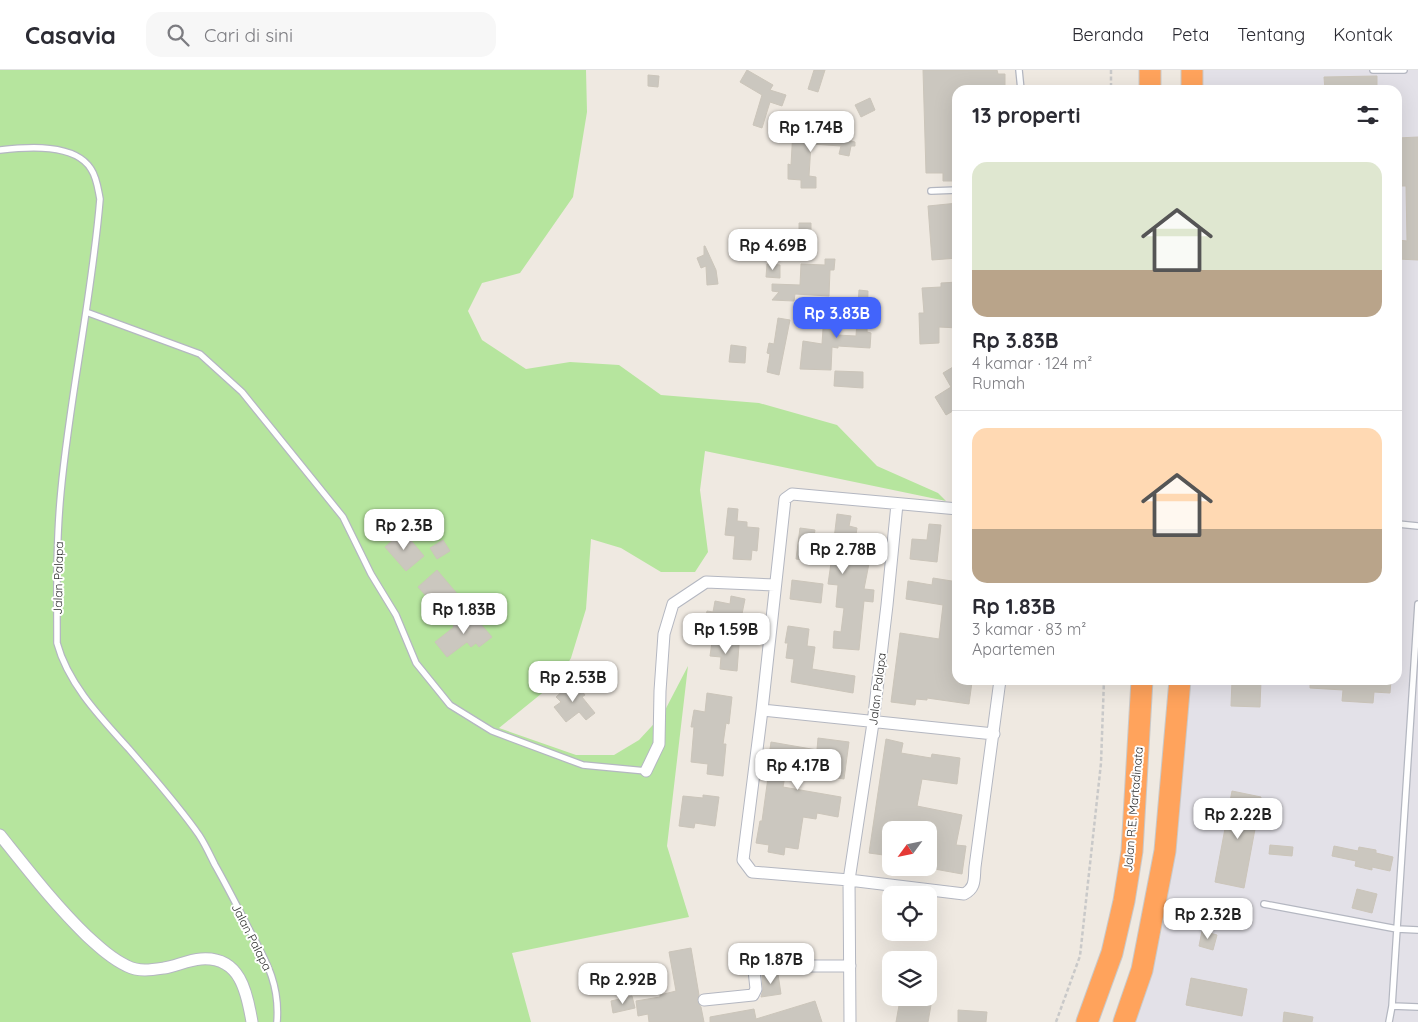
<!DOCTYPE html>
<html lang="id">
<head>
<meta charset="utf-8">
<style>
	:root { --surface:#fff; --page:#f7f7f7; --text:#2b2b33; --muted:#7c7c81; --line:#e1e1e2; --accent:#4264fb }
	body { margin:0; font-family:Quicksand,sans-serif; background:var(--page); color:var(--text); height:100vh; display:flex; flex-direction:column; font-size:19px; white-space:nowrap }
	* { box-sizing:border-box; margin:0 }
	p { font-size:16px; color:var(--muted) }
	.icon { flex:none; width:28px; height:28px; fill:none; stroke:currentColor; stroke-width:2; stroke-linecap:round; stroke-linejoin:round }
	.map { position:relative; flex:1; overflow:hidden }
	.panel { position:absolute; left:952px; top:15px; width:450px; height:600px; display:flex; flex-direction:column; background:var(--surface); border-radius:15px; box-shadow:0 5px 20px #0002 }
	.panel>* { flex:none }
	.needle { width:32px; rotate:237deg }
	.fabs { position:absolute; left:882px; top:751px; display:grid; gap:10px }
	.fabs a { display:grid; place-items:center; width:55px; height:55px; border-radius:10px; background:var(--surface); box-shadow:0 5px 20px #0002; font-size:25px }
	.price { position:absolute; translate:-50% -42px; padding:0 11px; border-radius:10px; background:#fff; color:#222; font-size:16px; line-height:32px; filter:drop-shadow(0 1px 2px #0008) }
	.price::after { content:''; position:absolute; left:50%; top:30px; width:15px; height:11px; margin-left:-8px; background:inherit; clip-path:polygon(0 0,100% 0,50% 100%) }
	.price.current { background:var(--accent); color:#fff }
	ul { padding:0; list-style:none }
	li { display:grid; align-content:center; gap:10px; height:265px; padding:0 20px }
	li+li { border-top:1px solid var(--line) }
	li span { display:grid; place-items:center; height:155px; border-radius:15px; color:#555 }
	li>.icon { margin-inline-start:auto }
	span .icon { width:90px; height:90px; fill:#fffc; stroke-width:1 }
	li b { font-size:21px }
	h2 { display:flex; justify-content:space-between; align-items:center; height:60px; padding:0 20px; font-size:21px }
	header { display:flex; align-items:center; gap:30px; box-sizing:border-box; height:70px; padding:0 25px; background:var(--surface); border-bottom:1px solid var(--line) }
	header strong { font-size:24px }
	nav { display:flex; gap:28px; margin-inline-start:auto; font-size:18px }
	.search { width:350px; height:45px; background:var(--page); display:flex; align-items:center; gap:12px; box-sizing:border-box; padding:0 18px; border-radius:15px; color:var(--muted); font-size:19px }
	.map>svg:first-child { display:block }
	.industrial { fill:#e3e1e8 }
	.green { fill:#b6e59e }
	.building { fill:#cbc7bf; stroke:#cbc5ba }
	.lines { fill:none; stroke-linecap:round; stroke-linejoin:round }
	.lane-casing { stroke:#b4b7c1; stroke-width:8 }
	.street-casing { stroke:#b4b7c1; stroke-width:13 }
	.highway-casing { stroke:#c9c9c9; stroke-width:23 }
	.path { stroke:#c9c9c9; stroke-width:2.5; stroke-dasharray:4 2.5; stroke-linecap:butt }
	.lane { stroke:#fff; stroke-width:5.5 }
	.street { stroke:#fff; stroke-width:11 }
	.highway { stroke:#ffa35c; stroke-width:21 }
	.labels { text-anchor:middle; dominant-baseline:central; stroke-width:4; stroke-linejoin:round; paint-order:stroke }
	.street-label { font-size:12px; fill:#2e2e2e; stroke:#fff }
</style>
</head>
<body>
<header>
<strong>Casavia</strong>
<div class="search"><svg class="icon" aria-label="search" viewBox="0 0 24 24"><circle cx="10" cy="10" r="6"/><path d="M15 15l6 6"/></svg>Cari di sini</div>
<nav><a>Beranda</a><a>Peta</a><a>Tentang</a><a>Kontak</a></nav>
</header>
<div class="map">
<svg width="1418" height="952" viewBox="0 0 1418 952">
	<rect width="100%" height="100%" fill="#efe9e1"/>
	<path class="industrial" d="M1196,0H1418V952H1135L1144,929L1161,865L1178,765L1189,610H1398V20H1196Z"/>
	<path class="green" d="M0,0H586L587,42L573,127L520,203L482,213L468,241L482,270L526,299L570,292L619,295L661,325L759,333L837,355L877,396L938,423L946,431L705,381L700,420L708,482L695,502H661L621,478L591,469L586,539L571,588L557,611L499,658L576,685H614L639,670L663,644L688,596L667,776L689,847L512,883L531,952H0Z"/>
	<path class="building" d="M747,0L773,15L770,20L786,25L782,36L770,32L762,58L753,55L762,25L740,12Z
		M814,0H825L818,22L808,19Z
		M923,0H997L998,4H1005V20H958V111H943V103H926Z
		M648,5L659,6L658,17L648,16Z
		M1377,6V20H1325L1324,7Z
		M870,28L875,40L861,47L855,35Z
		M801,58L824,59V64L855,72V76H851L849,86L839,84L841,76L811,74L809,106L816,107V118H801V110L788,109V94L791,95L793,59L801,60Z
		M1418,67V190L1398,189V170L1407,171L1406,116H1398V68Z
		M958,133V188L932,190L928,136Z
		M799,153H811V167H799Z
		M704,176H705L716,200L718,214L707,215L706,196L701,198L697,188L704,185Z
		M825,189H835L834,200H830L829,226L795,224L794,231L772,230L779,222L772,221V214L800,215L801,194L825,195Z
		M767,194L780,195V208L766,207Z
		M958,212V258L939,257V273L920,274L919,243H924L922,218L941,217V213Z
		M859,220L868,221L867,262L871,263L870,278L838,276V278L832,277L831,300L800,299L803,271L822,274L823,259H826V244H837V265L856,266Z
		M778,248L790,250L779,305L767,302L770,284L767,283L769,273L774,274Z
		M731,275L746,277L745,293L729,292Z
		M958,294V338L946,345L935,327L951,317L943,303Z
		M835,301L863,302V318L834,316Z
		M728,438L738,439L737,451L747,452V457L759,458L757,481L752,480L751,490L733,489L735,466L725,465Z
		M837,444L851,446L849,456L857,458L855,471L873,473L864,519L874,520L873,532L864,531L859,580L833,578L834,561L841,562L844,538L836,537L838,515L828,514L831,493L796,489L800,458L815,460L814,466L834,469Z
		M929,454L941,455L937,492L910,489L912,469L927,470Z
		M403,461L424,486L406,501L385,477Z
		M443,470L450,481L437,489L430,478Z
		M437,500L459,526L448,536L445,532L438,539L418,517Z
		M933,508L958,512L956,563H958V610L972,612L969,634L927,628V630L916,629L915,635L891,632L900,563L939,569L943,535L906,529L908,511L932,515Z
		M792,510L823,514L821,533L790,529Z
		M731,526L745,529L740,554L717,549L715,559L704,556L707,541L713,542L715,531L730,534Z
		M470,542L492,567L479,577L476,573L471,577L467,572L447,587L435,572L454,557L453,556Z
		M788,556L809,559L807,576L815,577L812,599L855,606L853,623L791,612L794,589L786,588L788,573H785Z
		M712,572L739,575L737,601L720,599L721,587L710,586Z
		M1232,610H1261L1260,637L1231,636Z
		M1310,610H1391L1390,623L1374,622L1373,633L1342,631L1343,620L1310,618Z
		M574,611L585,625L582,627L595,643L586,650L579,642L566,652L554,637L561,632L556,627Z
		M707,623L732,627L729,654L726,653L723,674H726L723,706L707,704L708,694L691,692L694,657H691L694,640L705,642Z
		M818,668L849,672L844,709L786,700L783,717L841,727L838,747L817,743L816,749L803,747L798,779L785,777L784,785L768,782L769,775L756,773L760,751H762L770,693H768L771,672L817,680Z
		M886,669L903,673L901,683L931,688L932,684L960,688L957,714L922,709L917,736L962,745L956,775L966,776L962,804L929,798V760H891V786L869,783Z
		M1232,721L1261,727L1244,818L1215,812Z
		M703,725L719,727L715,756L695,753L694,758L679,756L683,726L703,728Z
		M1270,775L1293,777L1292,786L1269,784Z
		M1334,776L1358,781L1359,777L1376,780V783L1393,787L1390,801L1372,797V800L1355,796L1356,791L1332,786Z
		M1357,819L1377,824L1372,843L1352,838Z
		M1202,861L1217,865L1213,880L1199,876Z
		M691,878L699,925L697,931L701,937L704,952H649L648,944L638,946L636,931L660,927V925L676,921L669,882Z
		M762,904H778L781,924L761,927L763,919Z
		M1191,908L1247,919L1242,946L1186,935Z
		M632,926L635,938L613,943L611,931Z
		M900,930L931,935L928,952H896Z
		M815,931L822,952H710V947L754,939L756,949Z
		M958,940L987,942L986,952H958Z
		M1284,942L1313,947L1312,952H1283Z"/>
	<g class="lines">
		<g class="lane-casing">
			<path id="lane" d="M1019,0L1021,20
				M1373,0H1404
				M0,80C27,77 75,73 91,99C97,108 98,119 100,129C92,227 70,324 61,421C56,472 57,522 57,573C68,614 101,648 129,679C153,707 178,735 199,765C205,774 210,785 215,795C227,816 238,838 249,859C266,891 280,914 277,952
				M931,121L958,120
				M957,203H958
				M86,242L200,284L242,322L343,447L371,504L396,545L416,593L450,635L492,661L583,695L646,701
				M1398,454L1418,456
				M1264,834L1397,859L1418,860
				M1392,936L1418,937
				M1389,952L1392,936L1418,534"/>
		</g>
		<g class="street-casing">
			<path id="street" d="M958,439L792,424L785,429L762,640L743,790L752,802L849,810L964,824C976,818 974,809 975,797L1000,610
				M762,640L994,664
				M646,701L659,674L660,621L664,564L673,534L706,512L775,515
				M0,765C28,800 55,835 87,866C99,877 112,889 127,896C139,902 151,900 164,898C176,896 188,890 201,889C240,886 247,922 252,952
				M704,930L753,925L756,919L754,900L762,896H850
				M850,952L849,810L873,653L887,535L897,434"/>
		</g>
		<g class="highway-casing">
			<path id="highway" d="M1150,20V0
				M1192,20V0
				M1087,952L1112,883L1124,831L1132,781L1142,610
				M1124,952L1142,900L1165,781L1180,610"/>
		</g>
		<path class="path" d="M1111,0V20
			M1056,952L1080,886L1101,693L1104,610"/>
		<use href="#lane" class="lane"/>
		<use href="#street" class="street"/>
		<use href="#highway" class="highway"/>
	</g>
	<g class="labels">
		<g class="street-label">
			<text transform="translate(58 508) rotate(-89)">Jalan Palapa</text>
			<text transform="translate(877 619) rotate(-83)">Jalan Palapa</text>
			<text transform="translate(1133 739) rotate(-85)">Jalan R.E. Martadinata</text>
			<text transform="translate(252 867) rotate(63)">Jalan Palapa</text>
		</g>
	</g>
</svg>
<div class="fabs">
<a><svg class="needle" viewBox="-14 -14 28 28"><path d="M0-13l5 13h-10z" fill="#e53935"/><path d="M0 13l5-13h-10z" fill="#7c7c81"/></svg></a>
<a><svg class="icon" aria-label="locate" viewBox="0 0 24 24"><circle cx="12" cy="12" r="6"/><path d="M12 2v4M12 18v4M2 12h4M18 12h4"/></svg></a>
<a><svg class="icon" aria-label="layers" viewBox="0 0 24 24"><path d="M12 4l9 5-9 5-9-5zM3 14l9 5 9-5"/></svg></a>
</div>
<b class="price" style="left:811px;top:83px">Rp 1.74B</b>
<b class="price" style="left:773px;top:201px">Rp 4.69B</b>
<b class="price current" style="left:837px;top:269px">Rp 3.83B</b>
<b class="price" style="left:404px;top:481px">Rp 2.3B</b>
<b class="price" style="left:843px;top:505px">Rp 2.78B</b>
<b class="price" style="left:464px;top:565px">Rp 1.83B</b>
<b class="price" style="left:726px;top:585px">Rp 1.59B</b>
<b class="price" style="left:573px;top:633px">Rp 2.53B</b>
<b class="price" style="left:798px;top:721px">Rp 4.17B</b>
<b class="price" style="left:1238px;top:770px">Rp 2.22B</b>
<b class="price" style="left:1208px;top:870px">Rp 2.32B</b>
<b class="price" style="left:771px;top:915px">Rp 1.87B</b>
<b class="price" style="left:623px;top:935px">Rp 2.92B</b>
<section class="panel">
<h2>13 properti<svg class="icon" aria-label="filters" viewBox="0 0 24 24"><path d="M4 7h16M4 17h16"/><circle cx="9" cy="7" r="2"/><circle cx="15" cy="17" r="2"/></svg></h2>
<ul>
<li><span style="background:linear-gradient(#dfe7d0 70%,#b9a48a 0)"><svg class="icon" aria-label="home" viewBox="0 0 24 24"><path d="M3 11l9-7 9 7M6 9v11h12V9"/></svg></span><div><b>Rp 3.83B</b><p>4 kamar · 124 m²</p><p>Rumah</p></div></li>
<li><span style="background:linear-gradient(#ffd9b3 65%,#b9a48a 0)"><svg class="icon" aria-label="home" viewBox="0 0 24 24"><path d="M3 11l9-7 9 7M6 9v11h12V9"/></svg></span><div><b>Rp 1.83B</b><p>3 kamar · 83 m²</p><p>Apartemen</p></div></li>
</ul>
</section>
</div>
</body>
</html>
